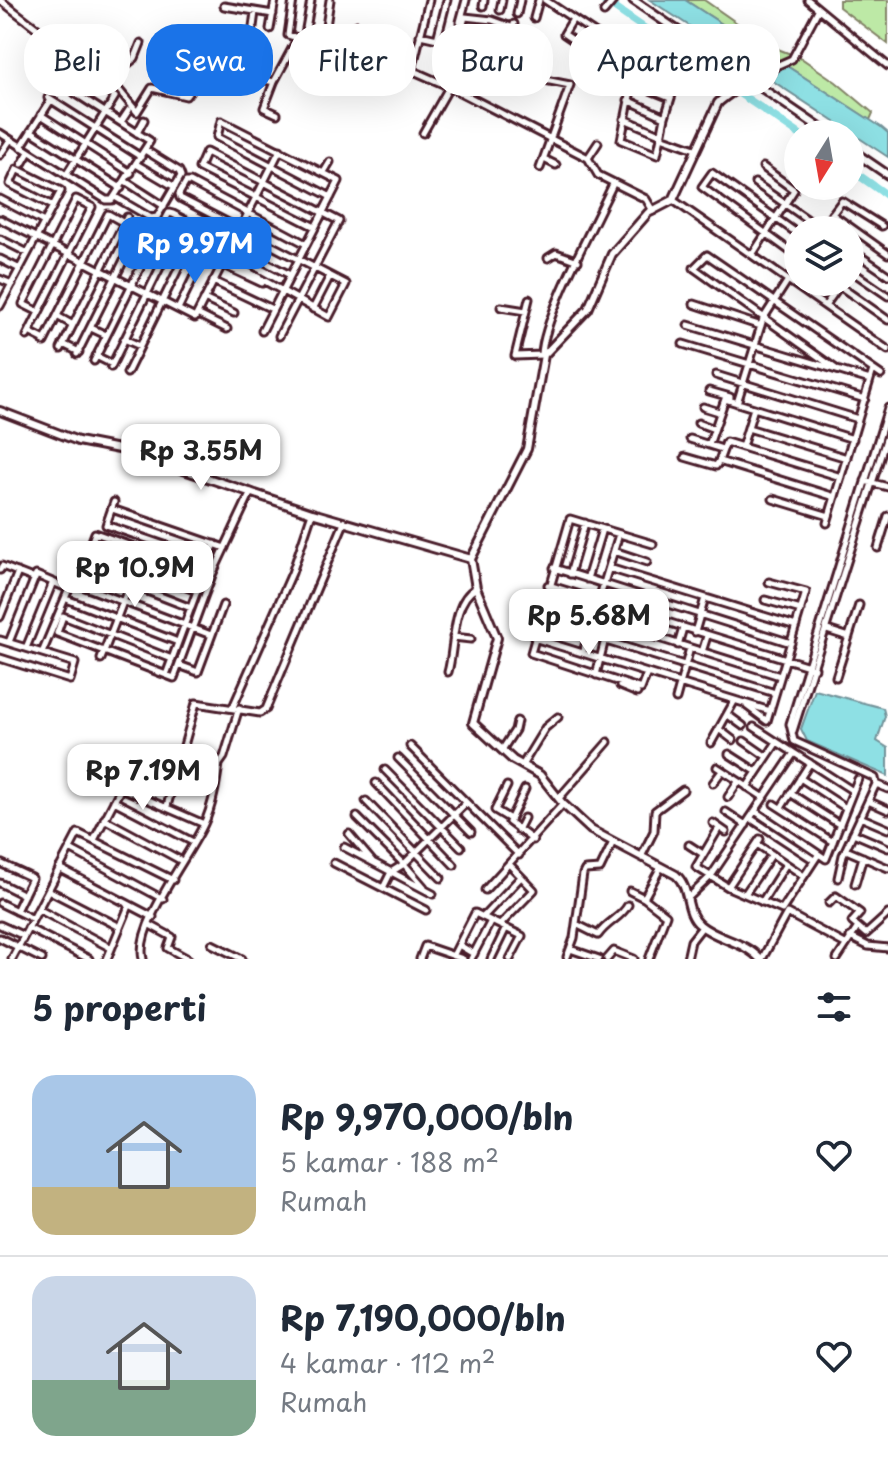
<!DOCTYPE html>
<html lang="id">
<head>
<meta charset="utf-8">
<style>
	:root { --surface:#fff; --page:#f2f2f3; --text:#1f2937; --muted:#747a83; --line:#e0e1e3; --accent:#1a73e8 }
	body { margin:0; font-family:"Playpen Sans",sans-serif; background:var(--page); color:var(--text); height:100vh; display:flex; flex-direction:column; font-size:30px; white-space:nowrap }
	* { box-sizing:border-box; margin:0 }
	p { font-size:26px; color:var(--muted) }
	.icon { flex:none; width:44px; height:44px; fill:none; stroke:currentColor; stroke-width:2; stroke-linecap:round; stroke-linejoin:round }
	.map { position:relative; height:959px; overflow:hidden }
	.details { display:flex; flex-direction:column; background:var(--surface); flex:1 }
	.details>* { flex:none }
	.top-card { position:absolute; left:24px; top:24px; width:840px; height:72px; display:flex; gap:16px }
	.needle { width:52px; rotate:191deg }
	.controls { position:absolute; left:784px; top:120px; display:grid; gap:16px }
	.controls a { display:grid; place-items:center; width:80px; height:80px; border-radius:50%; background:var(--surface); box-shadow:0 8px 32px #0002; font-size:40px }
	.price { position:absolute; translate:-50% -68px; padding:0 18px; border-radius:16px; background:#fff; color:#222; font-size:26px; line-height:52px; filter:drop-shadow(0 2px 4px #0008) }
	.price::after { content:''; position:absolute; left:50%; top:48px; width:24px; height:18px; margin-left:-12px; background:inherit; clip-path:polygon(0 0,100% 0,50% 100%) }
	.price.on { background:var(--accent); color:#fff }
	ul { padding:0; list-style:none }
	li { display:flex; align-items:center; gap:24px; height:200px; padding:0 32px }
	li+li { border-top:2px solid var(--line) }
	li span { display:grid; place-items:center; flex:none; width:224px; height:160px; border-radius:24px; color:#555 }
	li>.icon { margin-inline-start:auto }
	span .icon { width:96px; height:96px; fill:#fffc; stroke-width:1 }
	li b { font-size:34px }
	h2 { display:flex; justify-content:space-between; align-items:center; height:96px; padding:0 32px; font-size:34px }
	.chip { padding:0 28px; border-radius:32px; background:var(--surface); box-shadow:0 8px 32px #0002; font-size:28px; line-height:72px }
	.chip.on { background:var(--accent); color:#fff }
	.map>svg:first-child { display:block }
	.green { fill:#bde9a6; stroke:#848468; stroke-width:2 }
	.water { fill:#8ee0e4; stroke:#73939a; stroke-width:2 }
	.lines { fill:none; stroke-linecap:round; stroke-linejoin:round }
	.river { stroke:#8ee0e4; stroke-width:8 }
	.minor-casing { stroke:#4a1f2b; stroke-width:11 }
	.tertiary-casing { stroke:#4a1f2b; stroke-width:12 }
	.secondary-casing { stroke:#4a1f2b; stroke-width:12 }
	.minor { stroke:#fff; stroke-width:5 }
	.tertiary { stroke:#fff; stroke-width:6 }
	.secondary { stroke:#fff; stroke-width:6 }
</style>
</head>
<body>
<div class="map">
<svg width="888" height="959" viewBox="0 0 888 959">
	<rect width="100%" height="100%" fill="#fff"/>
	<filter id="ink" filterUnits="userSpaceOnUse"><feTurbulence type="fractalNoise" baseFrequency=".0125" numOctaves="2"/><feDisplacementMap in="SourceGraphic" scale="16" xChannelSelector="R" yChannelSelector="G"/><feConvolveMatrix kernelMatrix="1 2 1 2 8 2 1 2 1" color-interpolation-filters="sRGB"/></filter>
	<g filter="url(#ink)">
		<path class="green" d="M685,0H704L770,46L801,58L836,82L873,113L870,120Z
			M839,0H888V44L839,7Z"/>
		<path class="water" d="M650,0H685L881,127L888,133V157Z
			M815,690L883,708L885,716L877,741L888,748V776L807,741L801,729Z"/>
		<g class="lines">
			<path class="river" d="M603,0L799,134
				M850,169L888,196"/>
			<g class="minor-casing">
				<path id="minor" d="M0,0L90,69H102L137,112L152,88L186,96L199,79L207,76L240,86L252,77L274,82L296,41L335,47L400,65L450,87L588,158L598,175L646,199L653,211
					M293,0L288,35L304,40L311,0
					M545,0L626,54L620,72L564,34L573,19
					M808,0L888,66
					M224,6L273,14
					M483,6L484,0
					M500,10L502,0
					M604,12L614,0
					M517,14L520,0
					M534,18L539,0
					M460,22L466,0
					M253,27L255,12
					M270,29L275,0
					M420,35L455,43V40
					M437,39L447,0
					M323,46L330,0
					M640,46L621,140L657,155L661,137
					M639,49L665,59
					M352,51L357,25
					M358,53L345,86L357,91L359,86
					M464,61L456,48L465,17L492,20L514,28
					M413,66L429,0
					M505,70L514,24
					M530,77L570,85L540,168
					M110,78L135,58L141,43
					M274,82L264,108L277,114
					M630,82L670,98
					M761,87L776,66L792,59L818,10
					M48,98L141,157
					M628,100L665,117L676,82L634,64
					M41,115L131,173
					M665,117L661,137L695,149
					M624,119L662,135
					M121,122L129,110
					M31,131L121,188
					M0,133L106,200H112L150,141L75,93
					M137,133L144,120
					M423,133L464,61L530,77L532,67
					M21,147L51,100
					M0,155L10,140
					M588,158L598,143
					M544,159L556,165
					M22,164L29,152
					M136,164L175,187
					M324,172L330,162
					M66,175L115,97L87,79
					M125,181L164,206
					M755,183L821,229
					M115,197L151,218L157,217L181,176L179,171L145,150
					M0,199L44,222
					M673,200L888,350
					M832,214L888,254
					M0,219L195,318L280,150
					M821,229L842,201L882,226
					M798,234L712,173L702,187L798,257
					M0,239L28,253
					M850,249L888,275
					M752,255L794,190L763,167
					M548,258L556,253L578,261
					M0,259L20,269
					M850,270L888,296
					M850,270L860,256
					M290,275L173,214L169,213L163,224L329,317L346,284L180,198L179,194L186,182H190L306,244
					M0,279L12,284
					M213,281L272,309
					M834,282L888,320
					M204,299L234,313
					M529,299L515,356L542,355
					M694,304L761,326
					M0,306L53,206L61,191L17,169L10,184L53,206
					M825,306L842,282
					M501,307L526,311
					M178,309L204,256L262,283
					M313,309L330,276
					M197,314L227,329
					M57,316L73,325
					M688,325L870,380
					M91,328L106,335
					M262,331L339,181L221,121L217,137L331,197
					M29,332L45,340
					M27,336L92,207L76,199L23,304L39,312
					M279,336L339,221L206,152L199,168L315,227
					M124,339L140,346
					M44,342L108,214L124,223
					M63,344L79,352
					M683,344L865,399
					M61,349L127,217
					M77,354L141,226L157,234L94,361
					M542,355C543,317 595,223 613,184
					M96,356L112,364
					M111,367L173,241L188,249L127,373
					M836,369L694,268L707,255L881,375
					M716,375L858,419
					M709,391L730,397
					M737,403L763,319L788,280
					M703,407L719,412
					M698,423L714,429
					M748,428L847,458
					M690,439L722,449
					M709,445L725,399L853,439
					M742,447L754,408
					M685,457L716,466L719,461L835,497
					M719,461L726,442L841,477
					M865,481L888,487
					M773,499L829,516
					M114,502L106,525L208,560L215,544
					M112,509L225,548
					M827,523L873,370
					M878,548L888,516
					M614,551L647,562
					M83,566L191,608
					M554,568L791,643
					M609,568L796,626
					M0,570L2,566L35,579
					M570,574L585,523
					M587,579L602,529
					M77,584L211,635
					M548,585L815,668
					M197,591L89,549L95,533L212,575
					M69,600L178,642
					M765,600L801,610
					M544,602L780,676
					M0,617L18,572
					M539,619L588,635
					M827,630L849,637
					M695,632L705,598
					M453,637L471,639
					M534,638L770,711
					M0,640L75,663L70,680L0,658
					M603,640L775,693
					M9,642L36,575L69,589L42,653
					M678,645L683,628
					M26,648L53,582
					M583,652L619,534
					M702,652L707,636
					M101,659L143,550
					M172,659L63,616L57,633L174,678L212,575L251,492
					M179,665L198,672L223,605
					M448,672C455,649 451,602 476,588
					M647,673L641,689L531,653L570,519L653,544
					M166,675L204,572
					M596,675L609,623
					M836,677L859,605
					M620,686L637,693
					M676,699L690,648
					M747,706L767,721L806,592L769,582
					M233,707L292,573L312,513
					M728,715L743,726
					M754,727L794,753
					M720,730L733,740
					M793,731L888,433
					M744,741L767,757
					M711,743L735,700
					M410,746L519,855
					M502,750L515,730L517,721
					M729,754L757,772
					M398,758L471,832
					M523,764L545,728L558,717
					M717,767L763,797
					M385,770L461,847
					M800,778L846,808
					M376,783L454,865
					M713,783L722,771
					M876,784L888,789
					M507,786L495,810L510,819
					M747,787L777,742
					M525,789L509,822L533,840
					M853,791L858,779
					M790,793L840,825
					M560,797L608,742
					M728,797L738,782
					M114,801L193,842
					M366,801L441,878
					M868,801L888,810
					M774,804L833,842
					M167,806L196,703L260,713L266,709L344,523
					M781,808L810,763
					M726,812L746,825
					M357,817L404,864L466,803
					M860,817L888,829
					M750,818L814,860
					M104,819L182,861
					M713,823L726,832
					M719,828L696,867L728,887L782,910L818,855
					M518,830L524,818
					M853,833L888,848
					M349,834L372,861
					M95,838L121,788L204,824
					M757,844L804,876
					M689,845L703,854
					M344,847L433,894
					M70,849L163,899
					M846,850L888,868
					M642,855L654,831L655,811L683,790
					M0,863L32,878L16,911
					M334,863L426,910
					M59,868L153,917
					M838,878L843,855L876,784L875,778L794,741L790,724L888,408
					M0,883L24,895
					M855,884L863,857
					M728,887L760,839
					M383,888L391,872L404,864L424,887
					M48,890L120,927
					M485,890L563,804
					M630,891L644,898
					M745,894L772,854
					M688,898L711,876L794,753L853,791L826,859L755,811
					M762,902L786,864
					M0,903L33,919
					M829,903L836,896L860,913L852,922L858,927L837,959
					M38,909L111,948
					M483,917L521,877
					M576,924L598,935C608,921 621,918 628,905
					M0,925L24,936
					M150,925L172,937L168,948L188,959
					M500,925L534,890L509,864
					M858,927L866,934L888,914
					M28,928L89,959
					M850,937L868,946L888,948
					M0,938L42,959
					M212,944L242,959
					M459,945L474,954
					M570,949L599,959
					M453,956L475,913L522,936L510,959
					M567,957L574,938L583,874L585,870L600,869L613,842
					M12,959L78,833L173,880
					M107,959L129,906
					M143,959C134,926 189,857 204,824C213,805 216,784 219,764L224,757L239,708
					M420,959L425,946L463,959
					M471,959L491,921
					M491,959L506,928
					M607,959L614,951L634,959
					M649,959L666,915L644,898L661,867
					M687,959L691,941L702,927
					M762,959L787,913L845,944"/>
			</g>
			<g class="tertiary-casing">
				<path id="tertiary" d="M471,559L476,588L497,638L473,723L513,760L540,775L563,804L591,830L676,875C691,888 684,912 700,925C718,940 744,941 760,959"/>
			</g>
			<g class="secondary-casing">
				<path id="secondary" d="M633,0L829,134
					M850,149L888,175
					M0,411L78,441L124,450L312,513L471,559L527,449L544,355L588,309L612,254L648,213L673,200L718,103C724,97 743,84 752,81"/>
			</g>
			<use href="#minor" class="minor"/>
			<use href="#tertiary" class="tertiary"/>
			<use href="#secondary" class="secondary"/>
		</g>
	</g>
</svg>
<div class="controls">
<a><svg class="needle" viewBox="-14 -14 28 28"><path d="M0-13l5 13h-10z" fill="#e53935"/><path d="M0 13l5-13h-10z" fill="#747a83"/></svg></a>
<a><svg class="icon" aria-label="layers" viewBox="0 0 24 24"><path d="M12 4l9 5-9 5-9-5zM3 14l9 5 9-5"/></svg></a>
</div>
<b class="price on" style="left:195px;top:285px">Rp 9.97M</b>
<b class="price" style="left:201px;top:492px">Rp 3.55M</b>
<b class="price" style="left:135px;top:609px">Rp 10.9M</b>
<b class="price" style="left:589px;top:657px">Rp 5.68M</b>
<b class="price" style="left:143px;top:812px">Rp 7.19M</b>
<div class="top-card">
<a class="chip">Beli</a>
<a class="chip on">Sewa</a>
<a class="chip">Filter</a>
<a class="chip">Baru</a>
<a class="chip">Apartemen</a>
</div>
</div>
<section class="details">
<h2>5 properti<svg class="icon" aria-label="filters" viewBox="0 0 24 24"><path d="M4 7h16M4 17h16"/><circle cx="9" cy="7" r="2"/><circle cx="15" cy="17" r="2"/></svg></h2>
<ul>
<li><span style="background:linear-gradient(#a9c7e8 70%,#c2b280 0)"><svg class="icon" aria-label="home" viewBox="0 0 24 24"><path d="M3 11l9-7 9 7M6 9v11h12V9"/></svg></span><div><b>Rp 9,970,000/bln</b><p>5 kamar · 188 m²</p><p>Rumah</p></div><svg class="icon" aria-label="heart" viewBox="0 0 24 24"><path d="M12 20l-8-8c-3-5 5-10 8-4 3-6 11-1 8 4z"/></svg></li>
<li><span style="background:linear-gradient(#c9d6e8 65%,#7fa58c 0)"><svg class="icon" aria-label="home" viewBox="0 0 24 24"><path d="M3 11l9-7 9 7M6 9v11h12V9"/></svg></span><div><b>Rp 7,190,000/bln</b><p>4 kamar · 112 m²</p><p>Rumah</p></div><svg class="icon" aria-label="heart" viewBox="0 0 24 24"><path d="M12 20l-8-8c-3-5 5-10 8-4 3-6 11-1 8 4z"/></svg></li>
</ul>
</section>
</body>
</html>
